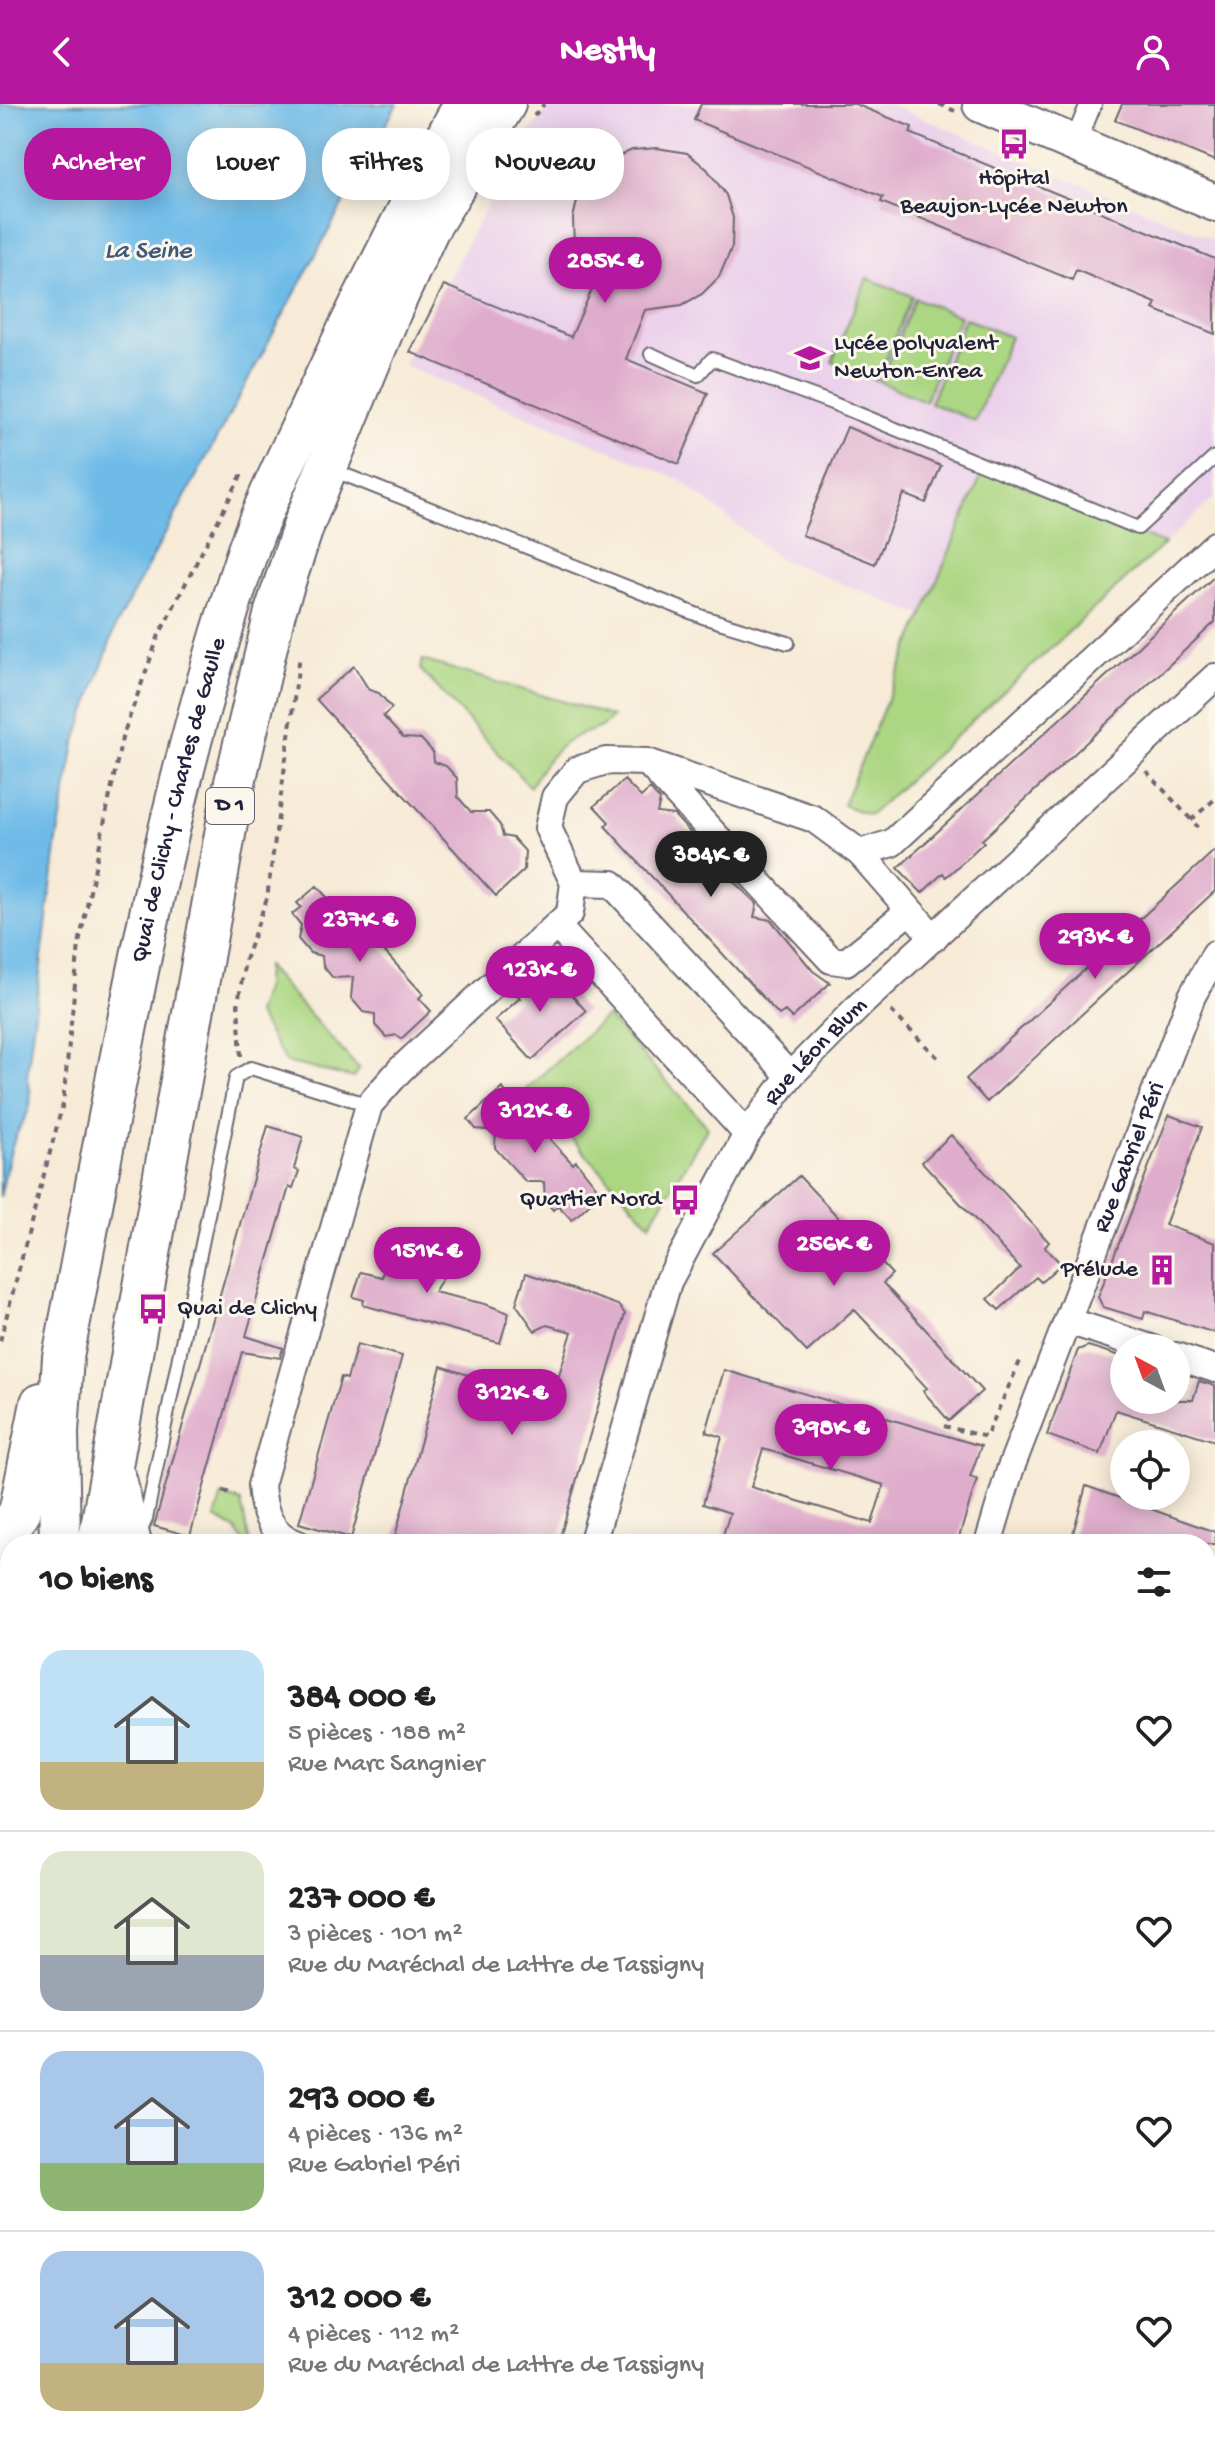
<!DOCTYPE html>
<html lang="fr">
<head>
<meta charset="utf-8">
<style>
	:root { --surface:#fff; --page:#f2f2f2; --text:#222; --muted:#767676; --line:#e0e0e0; --accent:#b5179e }
	body { margin:0; font-family:"Gochi Hand",sans-serif; background:var(--page); color:var(--text); height:100vh; display:flex; flex-direction:column; font-size:30px; white-space:nowrap }
	* { box-sizing:border-box; margin:0 }
	p { font-size:26px; color:var(--muted) }
	.icon { flex:none; width:44px; height:44px; fill:none; stroke:currentColor; stroke-width:2; stroke-linecap:round; stroke-linejoin:round }
	.map { position:relative; flex:1; overflow:hidden }
	.panel { position:absolute; left:0px; top:1430px; width:1216px; height:912px; display:flex; flex-direction:column; background:var(--surface); border-radius:32px 32px 0 0; box-shadow:0 4px 20px #0003 }
	.panel>* { flex:none }
	.top-card { position:absolute; left:24px; top:24px; width:800px; height:72px; display:flex; gap:16px }
	.needle { width:52px; rotate:319deg }
	.tools { position:absolute; left:1110px; top:1230px; display:grid; gap:16px }
	.tools a { display:grid; place-items:center; width:80px; height:80px; border-radius:50%; background:var(--surface); box-shadow:0 4px 20px #0003; font-size:40px }
	.price { position:absolute; translate:-50% -68px; padding:0 18px; border-radius:28px; background:var(--accent); color:#fff; font-size:26px; line-height:52px; filter:drop-shadow(0 2px 4px #0008) }
	.price::after { content:''; position:absolute; left:50%; top:48px; width:24px; height:18px; margin-left:-12px; background:inherit; clip-path:polygon(0 0,100% 0,50% 100%) }
	.price.active { background:#222; color:#fff }
	ul { padding:0; list-style:none }
	li { display:flex; align-items:center; gap:24px; height:200px; padding:0 40px }
	li+li { border-top:2px solid var(--line) }
	li span { display:grid; place-items:center; flex:none; width:224px; height:160px; border-radius:24px; color:#555 }
	li>.icon { margin-inline-start:auto }
	span .icon { width:96px; height:96px; fill:#fffc; stroke-width:1 }
	li b { font-size:34px }
	h2 { display:flex; justify-content:space-between; align-items:center; height:96px; padding:0 40px; font-size:34px }
	.tag { padding:0 28px; border-radius:32px; background:var(--surface); box-shadow:0 4px 20px #0003; font-size:28px; line-height:72px }
	.tag.active { background:var(--accent); color:#fff }
	header { display:flex; justify-content:space-between; align-items:center; height:104px; padding:0 40px; background:var(--accent); color:#fff; font-size:36px; font-weight:700 }
	.map>svg:first-child { display:block }
	.built { fill:#ebd1eb }
	.industrial { fill:#cbbfd5 }
	.green { fill:#abd682; stroke:#667c5e; stroke-width:2 }
	.water { fill:#6ebbe8; stroke:#486e92; stroke-width:2 }
	.building { fill:#dfadcc; fill-rule:evenodd }
	.lines { fill:none; stroke-linecap:round; stroke-linejoin:round }
	.service-casing { stroke:#6d6872; stroke-width:16 }
	.pedestrian-casing { stroke:#6d6872; stroke-width:24 }
	.minor-casing { stroke:#6d6872; stroke-width:30 }
	.secondary-casing { stroke:#6d6872; stroke-width:40 }
	.primary-casing { stroke:#6d6872; stroke-width:44 }
	.path { stroke:#6d6872; stroke-width:4; stroke-dasharray:6 6; stroke-linecap:butt }
	.service { stroke:#fff; stroke-width:12 }
	.pedestrian { stroke:#fff; stroke-width:20 }
	.minor { stroke:#fff; stroke-width:26 }
	.secondary { stroke:#fff; stroke-width:36 }
	.primary { stroke:#fff; stroke-width:40 }
	.rail-casing { stroke:#22223b; stroke-width:9 }
	.rail { stroke:#fbf7ec; stroke-width:6; stroke-dasharray:18; stroke-linecap:butt }
	.labels { text-anchor:middle; dominant-baseline:central; stroke-width:6; stroke-linejoin:round; paint-order:stroke }
	.shield { fill:#fbf7ec; stroke:#636270; stroke-width:2 }
	.shield-label { font-size:22px; font-weight:bold; fill:#22223b }
	.poi-label { font-size:24px; fill:#22223b; stroke:#fbf7ec; text-anchor:start }
	.street-label { font-size:24px; fill:#22223b; stroke:#fbf7ec }
	.water-label { font-size:26px; font-style:italic; fill:#3d5878; stroke:#fbf7ec }
</style>
</head>
<body>
<header><svg class="icon" aria-label="back" viewBox="0 0 24 24"><path d="M15 5l-7 7 7 7"/></svg>Nestly<svg class="icon" aria-label="person" viewBox="0 0 24 24"><circle cx="12" cy="8" r="4"/><path d="M4 21q1-7 8-7t8 7"/></svg></header>
<div class="map">
<svg width="1215" height="2342" viewBox="0 0 1215 2342">
	<rect width="100%" height="100%" fill="#fbf7ec"/>
	<filter id="ink" filterUnits="userSpaceOnUse"><feTurbulence type="fractalNoise" baseFrequency=".0125" numOctaves="2"/><feDisplacementMap in="SourceGraphic" scale="16" xChannelSelector="R" yChannelSelector="G"/><feConvolveMatrix kernelMatrix="1 2 1 2 8 2 1 2 1" color-interpolation-filters="sRGB"/></filter>
	<filter id="wash" filterUnits="userSpaceOnUse"><feTurbulence type="fractalNoise" baseFrequency=".006" numOctaves="4" result="noise"/><feDisplacementMap in="SourceGraphic" scale="32" xChannelSelector="R" yChannelSelector="G"/><feGaussianBlur stdDeviation="1.8" result="paint"/><feColorMatrix in="noise" values="0 0 0 0 0 0 0 0 0 0 0 0 0 0 0 0 0 1.4 0 .05"/><feComposite in="paint" operator="in"/></filter>
	<g filter="url(#wash)">
		<rect width="100%" height="100%" fill="#f7ebd7"/>
		<path class="built" d="M553,0H888L1215,136V393L1164,440L984,365L923,512L778,454L679,375L403,261L521,37Z"/>
		<path class="industrial" d="M0,2211L10,2213V2332H264L261,2342H0Z"/>
		<path class="green" d="M867,174L912,192L877,277L832,258Z
			M915,194L960,212L925,297L880,278Z
			M965,214L1010,233L975,317L930,299Z
			M984,365L1164,440L870,711L843,701Z
			M422,556L589,605L612,613C603,625 592,626 579,631C556,641 542,662 530,683L420,565Z
			M266,862L359,965L354,974L286,958L256,909L265,882Z
			M607,912L708,1023L650,1120L526,985Z
			M222,1391L241,1398L250,1440H245L235,1425L215,1414Z
			M0,1534L10,1541V1564L0,1595Z
			M10,1703V1773L0,1799V1733Z"/>
		<path class="water" d="M0,0H397L116,521L75,640L57,736L27,971C38,1014 21,1009 12,1043C7,1059 4,1076 0,1093Z"/>
		<g id="blocks">
			<path class="building" d="M701,0H855L912,23L910,29L1215,155V230L1153,205L1156,199L1076,166L1072,176L881,98L883,93L694,16Z
				M1122,0H1215V57L1115,16Z
				M657,44L687,49L707,65L726,91L733,114L732,143L719,173L702,190L682,201L645,206L626,255L708,289L679,360L410,248L444,181L571,233L594,181L574,143L573,114L578,93L592,72L610,56L632,46Z
				M847,323L941,362L926,399L904,390L875,460L802,431Z
				M1215,472V518L982,736L984,738L964,757L946,773L943,769L922,789L898,764Z
				M354,562L369,586L379,589L392,604L383,612L403,634L421,635L433,648L434,658L446,662L457,674L458,693L471,708H489L500,721L503,732L513,734L525,747L524,766L496,792L316,595Z
				M624,676L641,693L650,685L660,696L657,709L674,711L707,747V752L757,800L754,813L771,816L813,867L830,879L792,914L785,907L779,911L605,722L609,718L594,702Z
				M1215,746V787L987,998L966,975Z
				M317,782L332,799L337,795L423,890L419,894L431,907L401,935L397,931L386,933L375,921V910L363,908L351,894L353,873L333,874L323,862L322,852L310,849L298,835L301,821L292,810L301,803L297,799Z
				M550,867L586,907L532,956L495,916L520,894L516,890L531,875Z
				M502,984L573,1060L576,1057L601,1089L572,1116L558,1101L553,1106L545,1097L544,1078H526L495,1044L496,1027L476,1025L468,1015Z
				M1169,1011L1202,1023L1165,1121L1215,1139V1229L1145,1207L1143,1215L1103,1203L1098,1193Z
				M268,1022L303,1033L294,1065L299,1067L293,1084L289,1083L246,1232L283,1244L280,1254L242,1248L190,1432L154,1422Z
				M951,1031L1049,1138L1045,1143L1061,1160L1041,1178L1036,1173L999,1206L988,1195L1020,1164L922,1058Z
				M799,1072L892,1170L883,1179L982,1287L949,1317L923,1287L927,1284L854,1205L807,1248L713,1149Z
				M396,1134L450,1162L434,1188L485,1200L509,1209L500,1239L363,1201L364,1196L353,1193L361,1168L382,1173Z
				M526,1169L618,1201L625,1210L558,1440H393L441,1262L487,1277L485,1282L550,1300V1279L559,1271L572,1228L547,1221L535,1227L516,1200Z
				M357,1240L402,1252L351,1434L299,1419L341,1273L347,1275Z
				M1088,1242L1124,1253V1296H1193L1199,1277L1215,1282V1337L1116,1306L1100,1350L1047,1331L1078,1246Z
				M724,1266L981,1342L970,1373L977,1375L957,1440H720L730,1409L703,1400L722,1333L706,1328ZM763,1345L884,1381L872,1419L751,1383Z
				M1086,1382L1215,1428V1440H1070Z"/>
		</g>
	</g>
	<g filter="url(#ink)">
		<use href="#blocks" fill-opacity="0" stroke="#6d6872" stroke-width="2"/>
		<g class="lines">
			<g class="service-casing">
				<path id="service" d="M651,250L698,271L712,255L832,299L1138,424L1215,353
					M330,365L703,513L788,539
					M140,1429L146,1415L236,973L251,964L369,1001
					M862,2342L864,2332"/>
			</g>
			<g class="pedestrian-casing">
				<path id="pedestrian" d="M1075,39L1091,0"/>
			</g>
			<g class="minor-casing">
				<g id="minor">
					<path d="M648,659L831,856L846,858L909,807"/>
					<path d="M860,749L892,739L1215,441"/>
					<path d="M574,779L612,780L790,972"/>
					<path d="M557,822L747,1030"/>
					<path d="M1068,1217L1151,1244"/>
					<path d="M1176,1252L1215,1265"/>
					<path d="M298,1440C270,1431 263,1408 261,1381L369,1001L400,966L570,809L574,779L548,724L555,693L577,666L606,657L647,658L814,715L860,749L934,834"/>
					<path id="s1" d="M592,1440L668,1178L747,1030L790,972L862,899L1215,573"/>
					<path id="s2" d="M988,1440L1010,1366L1192,892L1215,850"/>
					<path d="M1206,1701L1215,1703"/>
					<path d="M1206,1874L1215,1819"/>
					<path d="M0,2194L10,2197"/>
					<path d="M1206,2257L1215,2260"/>
					<path d="M604,2332L647,2342"/>
					<path d="M293,2342L295,2332"/>
					<path d="M1119,2342L1121,2332"/>
				</g>
			</g>
			<g class="secondary-casing">
				<path id="secondary" d="M981,0L1215,99"/>
			</g>
			<g class="primary-casing">
				<g id="primary">
					<path d="M116,1375L131,1440"/>
					<path d="M0,1433L19,1409L41,1299"/>
					<path id="s3" d="M60,1440L58,1328L63,1253C116,983 159,710 247,449C264,399 289,351 311,303C359,200 410,100 464,0"/>
					<path d="M98,1440L232,691L275,508L305,417L391,207L428,126L505,0"/>
					<path d="M0,1464L10,1467"/>
					<path d="M0,1503L10,1509"/>
					<path d="M1206,1629L1215,1631"/>
					<path d="M0,1668L10,1637"/>
					<path d="M0,1852L10,1826"/>
					<path d="M1206,2112L1215,2115"/>
				</g>
			</g>
			<path class="path" d="M939,0L955,7
				M534,12L544,0
				M1146,667L1198,723
				M1191,716L1215,695
				M891,907L940,956
				M241,952L238,900L245,856L267,794L300,551
				M0,1237L63,999L79,840L122,634L159,531L243,368
				M944,1322L986,1333L1021,1255
				M223,1387L235,1390
				M2,1608L10,1584"/>
			<use href="#service" class="service"/>
			<use href="#pedestrian" class="pedestrian"/>
			<use href="#minor" class="minor"/>
			<use href="#secondary" class="secondary"/>
			<use href="#primary" class="primary"/>
			<g class="rail-casing">
				<path id="rail" d="M0,1524L10,1529
					M0,1544L10,1549"/>
			</g>
			<use href="#rail" class="rail"/>
		</g>
	</g>
	<defs>
		<g id="bus-bare" transform="scale(2.4)"><path d="M-5-6H5V4H4V6H2V4H-2V6H-4V4H-5ZM-3.5-4V0h7V-4ZM-3.5 1.2v1.5H-2V1.2ZM2 1.2v1.5H3.5V1.2Z" fill="#b5179e" stroke="#fbf7ec" stroke-width="2.5" paint-order="stroke"/></g>
		<g id="school-bare" transform="scale(2.4)"><path d="M0-5L7-2L0 1L-7-2ZM-4 1L0 2.5L4 1V4Q0 6-4 4Z" fill="#b5179e" stroke="#fbf7ec" stroke-width="2.5" paint-order="stroke"/></g>
		<g id="building-bare" transform="scale(2.4)"><path d="M-4-6H4V6H1V3H-1V6H-4ZM-2.5-4.3h1.7v1.8h-1.7ZM.8-4.3h1.7v1.8H.8ZM-2.5-1h1.7V.8h-1.7ZM.8-1h1.7V.8H.8Z" fill="#b5179e" stroke="#fbf7ec" stroke-width="2.5" paint-order="stroke"/></g>
	</defs>
	<g fill-rule="evenodd">
		<use href="#bus-bare" x="1014" y="40"/>
		<use href="#school-bare" x="810" y="254"/>
		<use href="#bus-bare" x="685" y="1096"/>
		<use href="#building-bare" x="1162" y="1166"/>
		<use href="#bus-bare" x="153" y="1205"/>
	</g>
	<g class="labels">
		<rect class="shield" x="206" y="684" width="48" height="36" rx="6"/>
		<g class="shield-label">
			<text x="230" y="702">D 1</text>
		</g>
		<g class="poi-label">
			<text x="1014" y="75" text-anchor="middle">Hôpital<tspan x="1014" dy="28">Beaujon-Lycée Newton</tspan></text>
			<text x="834" y="240">Lycée polyvalent<tspan x="834" dy="28">Newton-Enrea</tspan></text>
			<text x="661" y="1096" text-anchor="end">Quartier Nord</text>
			<text x="1138" y="1166" text-anchor="end">Prélude</text>
			<text x="177" y="1205">Quai de Clichy</text>
		</g>
		<g class="street-label">
			<text stroke="none"><textPath href="#s3" startOffset="756">Quai de Clichy - Charles de Gaulle</textPath></text>
			<text stroke="none"><textPath href="#s1" startOffset="548">Rue Léon Blum</textPath></text>
			<text stroke="none"><textPath href="#s2" startOffset="412">Rue Gabriel Péri</textPath></text>
		</g>
		<g class="water-label">
			<text x="148" y="148">La Seine</text>
		</g>
	</g>
</svg>
<div class="tools">
<a><svg class="needle" viewBox="-14 -14 28 28"><path d="M0-13l5 13h-10z" fill="#e53935"/><path d="M0 13l5-13h-10z" fill="#767676"/></svg></a>
<a><svg class="icon" aria-label="locate" viewBox="0 0 24 24"><circle cx="12" cy="12" r="6"/><path d="M12 2v4M12 18v4M2 12h4M18 12h4"/></svg></a>
</div>
<b class="price" style="left:605px;top:201px">285K €</b>
<b class="price active" style="left:711px;top:795px">384K €</b>
<b class="price" style="left:360px;top:860px">237K €</b>
<b class="price" style="left:1095px;top:877px">293K €</b>
<b class="price" style="left:540px;top:910px">123K €</b>
<b class="price" style="left:535px;top:1051px">312K €</b>
<b class="price" style="left:834px;top:1184px">256K €</b>
<b class="price" style="left:427px;top:1191px">151K €</b>
<b class="price" style="left:512px;top:1333px">312K €</b>
<b class="price" style="left:831px;top:1368px">398K €</b>
<div class="top-card">
<a class="tag active">Acheter</a>
<a class="tag">Louer</a>
<a class="tag">Filtres</a>
<a class="tag">Nouveau</a>
</div>
<section class="panel">
<h2>10 biens<svg class="icon" aria-label="filters" viewBox="0 0 24 24"><path d="M4 7h16M4 17h16"/><circle cx="9" cy="7" r="2"/><circle cx="15" cy="17" r="2"/></svg></h2>
<ul>
<li><span style="background:linear-gradient(#bfe0f5 70%,#c2b280 0)"><svg class="icon" aria-label="home" viewBox="0 0 24 24"><path d="M3 11l9-7 9 7M6 9v11h12V9"/></svg></span><div><b>384 000 €</b><p>5 pièces · 188 m²</p><p>Rue Marc Sangnier</p></div><svg class="icon" aria-label="heart" viewBox="0 0 24 24"><path d="M12 20l-8-8c-3-5 5-10 8-4 3-6 11-1 8 4z"/></svg></li>
<li><span style="background:linear-gradient(#dfe7d0 65%,#9aa5b1 0)"><svg class="icon" aria-label="home" viewBox="0 0 24 24"><path d="M3 11l9-7 9 7M6 9v11h12V9"/></svg></span><div><b>237 000 €</b><p>3 pièces · 101 m²</p><p>Rue du Maréchal de Lattre de Tassigny</p></div><svg class="icon" aria-label="heart" viewBox="0 0 24 24"><path d="M12 20l-8-8c-3-5 5-10 8-4 3-6 11-1 8 4z"/></svg></li>
<li><span style="background:linear-gradient(#a9c7e8 70%,#8fb573 0)"><svg class="icon" aria-label="home" viewBox="0 0 24 24"><path d="M3 11l9-7 9 7M6 9v11h12V9"/></svg></span><div><b>293 000 €</b><p>4 pièces · 136 m²</p><p>Rue Gabriel Péri</p></div><svg class="icon" aria-label="heart" viewBox="0 0 24 24"><path d="M12 20l-8-8c-3-5 5-10 8-4 3-6 11-1 8 4z"/></svg></li>
<li><span style="background:linear-gradient(#a9c7e8 70%,#c2b280 0)"><svg class="icon" aria-label="home" viewBox="0 0 24 24"><path d="M3 11l9-7 9 7M6 9v11h12V9"/></svg></span><div><b>312 000 €</b><p>4 pièces · 112 m²</p><p>Rue du Maréchal de Lattre de Tassigny</p></div><svg class="icon" aria-label="heart" viewBox="0 0 24 24"><path d="M12 20l-8-8c-3-5 5-10 8-4 3-6 11-1 8 4z"/></svg></li>
</ul>
</section>
</div>
</body>
</html>
